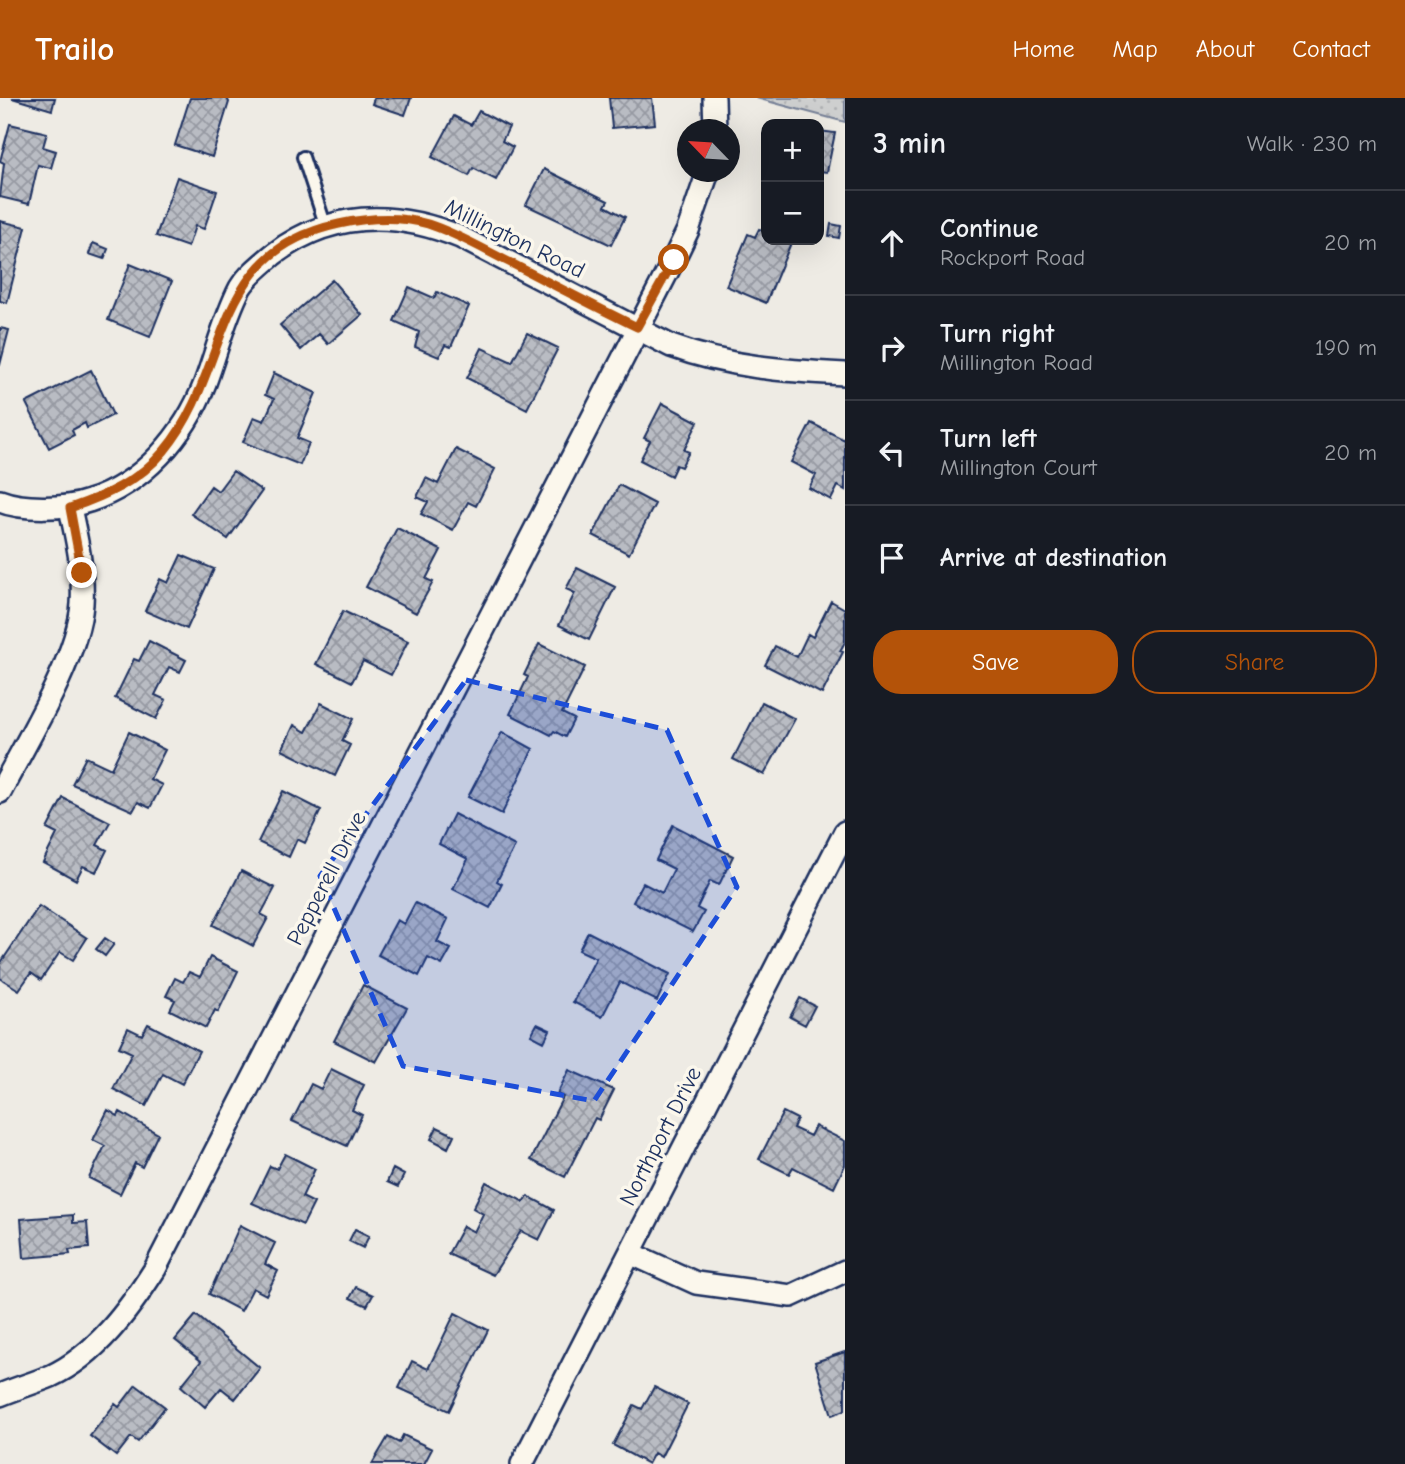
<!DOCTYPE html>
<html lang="en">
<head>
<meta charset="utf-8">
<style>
  :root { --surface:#171b24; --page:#20242c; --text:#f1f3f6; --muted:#9ea1a6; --line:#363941; --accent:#b45309 }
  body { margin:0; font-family:"Comic Neue",sans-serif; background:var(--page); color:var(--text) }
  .controls { position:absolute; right:21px; top:21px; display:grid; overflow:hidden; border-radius:14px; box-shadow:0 7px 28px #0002 }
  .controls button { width:63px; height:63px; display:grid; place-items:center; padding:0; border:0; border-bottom:2px solid var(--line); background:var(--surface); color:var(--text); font:35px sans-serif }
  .compass { position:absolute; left:677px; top:21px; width:63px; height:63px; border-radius:50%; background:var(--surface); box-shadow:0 7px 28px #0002; rotate:295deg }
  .stop { position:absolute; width:21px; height:21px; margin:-16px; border:5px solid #b45309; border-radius:50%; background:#fff }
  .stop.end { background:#b45309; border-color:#fff; box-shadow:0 2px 7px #0008 }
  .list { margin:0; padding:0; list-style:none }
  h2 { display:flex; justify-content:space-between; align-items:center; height:91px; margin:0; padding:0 28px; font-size:30px }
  h2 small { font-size:23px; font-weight:400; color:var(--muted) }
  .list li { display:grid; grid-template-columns:46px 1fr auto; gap:21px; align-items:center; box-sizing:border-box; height:105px; padding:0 28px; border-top:2px solid var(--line) }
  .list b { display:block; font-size:26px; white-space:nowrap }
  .list p { margin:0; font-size:23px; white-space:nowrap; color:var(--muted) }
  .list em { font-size:23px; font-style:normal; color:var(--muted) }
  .actions { display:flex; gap:14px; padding:21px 28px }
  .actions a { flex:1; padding:16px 0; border:2px solid var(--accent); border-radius:28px; text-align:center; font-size:24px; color:var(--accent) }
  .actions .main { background:var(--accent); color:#fff }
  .icon { flex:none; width:38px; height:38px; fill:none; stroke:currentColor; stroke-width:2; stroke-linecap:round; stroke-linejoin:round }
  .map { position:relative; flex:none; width:845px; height:1366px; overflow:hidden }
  header { display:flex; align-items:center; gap:42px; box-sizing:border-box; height:98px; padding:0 35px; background:var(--accent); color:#fff }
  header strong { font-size:33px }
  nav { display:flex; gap:38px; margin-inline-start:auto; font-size:24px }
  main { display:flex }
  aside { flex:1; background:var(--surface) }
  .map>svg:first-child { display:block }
  .park { fill:url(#park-dots); stroke:#747f96; stroke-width:2 }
  .building { fill:url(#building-cross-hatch); stroke:#1b2f5e; stroke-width:2 }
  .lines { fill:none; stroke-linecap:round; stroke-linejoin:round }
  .lane-casing { stroke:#1b2f5e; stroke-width:16 }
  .street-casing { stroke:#1b2f5e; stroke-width:26 }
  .lane { stroke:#fbf7ec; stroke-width:10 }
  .street { stroke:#fbf7ec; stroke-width:21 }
  .route { stroke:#b45309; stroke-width:9 }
  .marked { fill:#1d4ed8; fill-opacity:0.2; stroke:#1d4ed8; stroke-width:5; stroke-dasharray:14 9; stroke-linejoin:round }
  .labels { text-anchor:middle; stroke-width:7; stroke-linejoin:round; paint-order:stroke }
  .street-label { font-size:23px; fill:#1b2f5e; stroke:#fbf7ec }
</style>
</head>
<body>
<header>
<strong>Trailo</strong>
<nav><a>Home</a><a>Map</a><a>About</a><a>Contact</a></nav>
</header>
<main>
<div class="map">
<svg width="845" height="1366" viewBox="0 0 845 1366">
  <defs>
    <pattern id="park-dots" width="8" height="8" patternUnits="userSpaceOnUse" patternTransform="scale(1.75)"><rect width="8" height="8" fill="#cecfcf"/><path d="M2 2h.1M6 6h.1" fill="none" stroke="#b0b2b4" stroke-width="1.8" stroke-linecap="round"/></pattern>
    <pattern id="building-cross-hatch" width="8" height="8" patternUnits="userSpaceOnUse" patternTransform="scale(1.75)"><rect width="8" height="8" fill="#b9bcc3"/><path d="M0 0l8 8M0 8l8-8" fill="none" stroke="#9699a2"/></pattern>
  </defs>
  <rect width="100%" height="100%" fill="#eeebe4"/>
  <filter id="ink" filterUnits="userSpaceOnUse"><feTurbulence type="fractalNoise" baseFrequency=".0143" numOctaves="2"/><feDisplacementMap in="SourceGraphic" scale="14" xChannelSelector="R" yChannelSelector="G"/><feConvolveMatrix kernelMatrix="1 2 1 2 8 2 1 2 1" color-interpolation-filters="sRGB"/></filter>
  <g filter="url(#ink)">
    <!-- park -->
    <path class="park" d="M756,0H845V24Z"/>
    <!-- building -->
    <path class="building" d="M12,0H55L52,12Z
      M190,0H227L229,4L212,59L175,47Z
      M374,0H411L405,17L372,6Z
      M609,0H652L655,26L612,30Z
      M479,13L509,29L502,43L513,49L496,82L473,70L469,78L432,59L454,18L471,27Z
      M10,26L47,35L43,49L56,53L51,70L38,67L29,106L0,99L4,65L0,63Z
      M819,33L835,35L827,74L819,73Z
      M544,71L608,103L605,108L625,119L611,147L526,107Z
      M177,79L217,93L204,131L195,128L188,149L156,138Z
      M819,89L824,90L821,112L819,111Z
      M0,123L26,129L7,205L0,203Z
      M831,126L841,128L839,140L829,138Z
      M759,131L766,134V142L791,145L766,205L726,188L748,136L755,139Z
      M93,145L108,151L104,161L89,156Z
      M130,166L172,183L150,239L108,222Z
      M332,182L362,217L328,246L319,236L301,252L280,227Z
      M409,189L434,200L437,194L469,208L451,249L445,247L439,259L415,249L419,234L394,223Z
      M0,230L9,232L0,267Z
      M527,235L558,250L527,311L467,280L482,250L512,264Z
      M91,272L113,317L87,330L85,325L72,332L74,337L49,350L26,305Z
      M274,275L316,295L297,340L309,345L300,367L243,344L254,319L264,323L274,301L265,297Z
      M662,305L698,324L684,352L689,354L681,369L676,367L671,378L640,362L650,343L644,340Z
      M811,325L845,342V392L838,388L831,402L809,390L816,377L791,364Z
      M456,351L495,371L476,408L468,404L453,432L421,416L428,404L417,399L426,380L438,386Z
      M233,373L262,393L228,441L191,416L211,388L218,393Z
      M619,387L655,406L629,456L593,437Z
      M397,430L441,452L426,481L433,484L416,515L366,489Z
      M181,457L214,471L187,531L145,513L160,481L168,485Z
      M577,470L615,489L589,542L559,527L575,495L566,491Z
      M831,503L845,511V544L840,553L843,554L822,596L765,567L775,548L797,559L808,536L813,539Z
      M343,513L408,543L391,577L363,563L352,584L316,566Z
      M149,543L186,562L180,574L169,569L155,597L166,602L156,621L115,600L134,561L139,563Z
      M539,546L585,569L562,615L574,621L565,639L554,633L551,637L510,616L528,579L524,577Z
      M762,604L795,621L764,677L733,661Z
      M321,605L353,621L342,643L350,647L335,678L282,652L294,627L306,634Z
      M129,634L165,652L150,681L162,687L150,710L138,704L133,713L72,686L86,659L111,671Z
      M502,634L533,651L502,716L468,699Z
      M283,693L321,712L305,745L297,741L289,759L258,744Z
      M63,700L110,724L97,747L107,752L96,774L83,768L76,782L43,764L57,736L47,731Z
      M454,716L515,748L497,783L502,786L490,810L453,791L468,761L439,746Z
      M673,727L733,758L719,787L710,783L697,810L704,814L693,834L633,804L643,785L662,795L674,771L656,762Z
      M241,773L275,790L261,816L268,820L253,848L213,827Z
      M415,805L448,821L437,844L451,851L442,867L428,860L419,878L378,857L397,822L404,826Z
      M39,808L87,840L73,862L60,854L41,882L31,875L19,892L0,880V866Z
      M588,834L670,876L657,903L620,884L602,919L573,904L596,860L579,852Z
      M105,840L114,846L105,858L96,851Z
      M210,859L238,873L218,914L215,912L206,930L170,912L175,902L166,898L175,880L183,884L189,874L200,879Z
      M363,887L407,910L376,964L334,943Z
      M800,900L815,908L805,927L790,919Z
      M148,926L199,953L182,986L163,976L146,1008L113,991L132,955L119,949L128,930L142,937Z
      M537,926L550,932L544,944L531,937Z
      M331,971L364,987L352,1012L362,1017L347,1048L292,1023L311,986L321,991Z
      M569,972L614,992L599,1022L595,1020L565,1079L531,1062L563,999L557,996Z
      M108,1012L118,1018L120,1014L158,1036L142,1069L135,1065L120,1096L89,1080L105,1048L93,1042Z
      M783,1014L797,1021L793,1030L810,1038L815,1028L845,1043V1067L834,1090L793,1069L789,1076L759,1061Z
      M437,1029L454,1037L448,1050L431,1041Z
      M285,1056L315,1071L302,1099L314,1105L303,1127L252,1105L270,1068L277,1071Z
      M393,1071L404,1077L398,1089L387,1084Z
      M486,1084L524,1104L528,1098L554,1112L539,1142L521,1133L493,1177L448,1156L463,1128L474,1134L483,1116L473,1110Z
      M73,1117V1125L87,1124L89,1150L69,1152L70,1156L24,1160L21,1121Z
      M240,1127L275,1145L265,1166L278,1173L266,1197L253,1190L241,1213L209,1196Z
      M355,1131L369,1138L363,1150L349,1143Z
      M356,1189L373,1197L367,1208L350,1200Z
      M455,1215L488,1232L449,1313L399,1290L412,1263L428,1271Z
      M196,1217L260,1270L235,1301L221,1290L205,1309L181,1288L201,1263L175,1242Z
      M845,1254V1312L832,1317L815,1264Z
      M136,1287L165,1309L138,1344L131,1339L116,1358L90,1338L115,1306L119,1309Z
      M654,1289L688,1306L661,1359L654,1355L648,1366L613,1347L634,1307L642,1311Z
      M403,1337L432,1351L424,1366H372L388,1339L399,1345Z"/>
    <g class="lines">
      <defs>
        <path id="lane" d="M303,59L326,129"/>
        <path id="street" d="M714,0L715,32
          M0,403C22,412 67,411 89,403C143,386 185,337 205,285C217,253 224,221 240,190C248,177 262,166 274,156C332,112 396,113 460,139L671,248C728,269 785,273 845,276
          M0,694C26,644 78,560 82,506C84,473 77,442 70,410
          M630,1155L696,1185L791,1198L845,1173
          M0,1297C17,1290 34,1285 51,1278C96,1257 129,1212 155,1171L674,161L688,132L708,74
          M522,1366L845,734"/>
      </defs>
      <!-- lane casing -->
      <use href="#lane" class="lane-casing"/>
      <!-- street casing -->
      <use href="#street" class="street-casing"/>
      <!-- lane -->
      <use href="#lane" class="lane"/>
      <!-- street -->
      <use href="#street" class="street"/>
    </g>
  </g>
  <g class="lines" filter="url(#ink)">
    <!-- route -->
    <path class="route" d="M82,475L70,410C105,398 139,383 164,353C233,271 207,154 339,126C367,120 400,118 428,126C456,135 483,151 509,164C552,186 594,208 637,229L674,162"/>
  </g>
  <!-- marked area -->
  <path class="marked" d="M466,582L667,632L737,789L594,1003L403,968L320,778Z"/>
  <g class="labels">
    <!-- street labels -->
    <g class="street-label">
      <text transform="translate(515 140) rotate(26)" y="8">Millington Road</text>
      <text transform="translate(326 780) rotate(-63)" y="8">Pepperell Drive</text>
      <text transform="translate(660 1038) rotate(-63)" y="8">Northport Drive</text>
    </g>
  </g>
</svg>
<div class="controls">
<button>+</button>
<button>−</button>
</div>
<svg class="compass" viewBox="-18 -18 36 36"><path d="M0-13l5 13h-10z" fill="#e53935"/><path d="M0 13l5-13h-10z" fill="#9ea1a6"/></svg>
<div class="stop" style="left:674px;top:162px"></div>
<div class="stop end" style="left:82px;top:475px"></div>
</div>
<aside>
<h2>3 min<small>Walk · 230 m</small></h2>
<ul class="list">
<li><svg class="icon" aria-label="ahead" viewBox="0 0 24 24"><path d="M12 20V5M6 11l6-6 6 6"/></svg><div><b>Continue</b><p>Rockport Road</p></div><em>20 m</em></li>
<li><svg class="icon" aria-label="right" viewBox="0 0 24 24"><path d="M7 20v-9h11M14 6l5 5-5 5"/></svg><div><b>Turn right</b><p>Millington Road</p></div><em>190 m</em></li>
<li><svg class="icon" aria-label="left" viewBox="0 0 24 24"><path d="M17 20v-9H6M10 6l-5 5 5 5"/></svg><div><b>Turn left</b><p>Millington Court</p></div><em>20 m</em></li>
<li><svg class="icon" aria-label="arrive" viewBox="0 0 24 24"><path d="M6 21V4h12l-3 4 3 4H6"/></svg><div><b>Arrive at destination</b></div></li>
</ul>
<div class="actions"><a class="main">Save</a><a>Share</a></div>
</aside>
</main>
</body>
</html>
